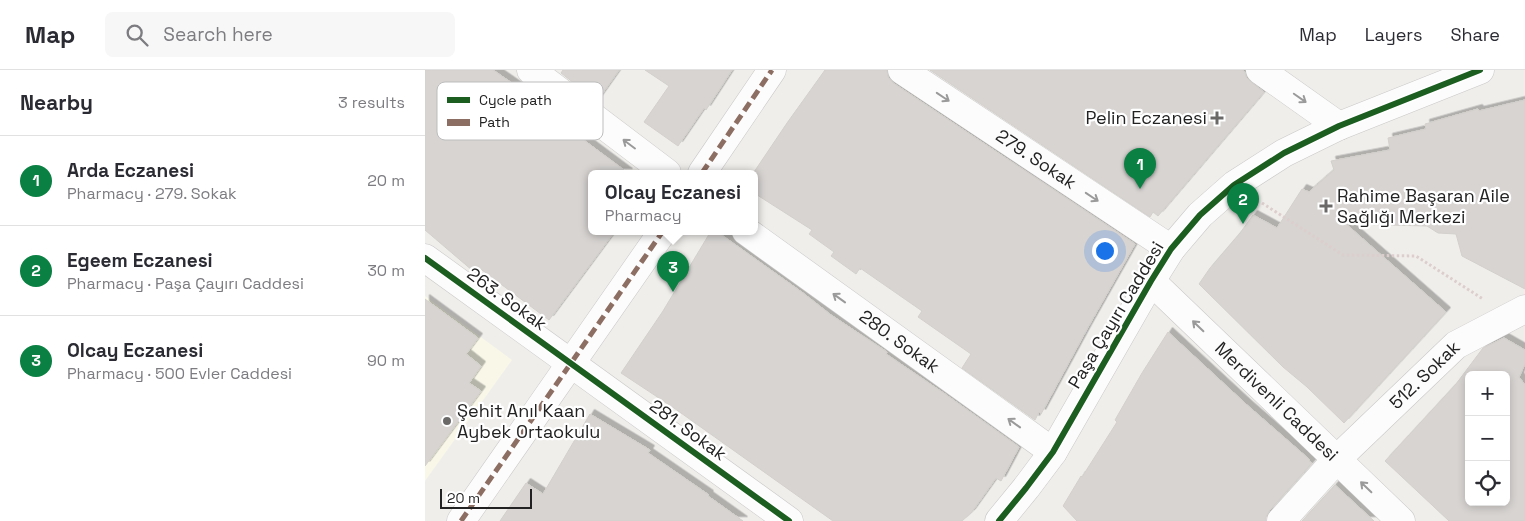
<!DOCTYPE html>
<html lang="en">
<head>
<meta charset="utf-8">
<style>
  :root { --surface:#fff; --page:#f7f7f7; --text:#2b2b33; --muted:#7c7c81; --line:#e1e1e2; --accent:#0b8043 }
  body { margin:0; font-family:"Space Grotesk",sans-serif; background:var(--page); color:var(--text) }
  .controls { position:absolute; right:15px; bottom:15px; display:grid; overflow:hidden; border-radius:8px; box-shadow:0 2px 8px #0003 }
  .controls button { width:45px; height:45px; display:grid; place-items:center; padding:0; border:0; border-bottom:1px solid var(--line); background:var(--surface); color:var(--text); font:25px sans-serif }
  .scale { position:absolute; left:15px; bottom:12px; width:92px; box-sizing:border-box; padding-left:5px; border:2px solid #222; border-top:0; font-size:14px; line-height:18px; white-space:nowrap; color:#222; -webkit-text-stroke:4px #fff; paint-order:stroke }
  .you { position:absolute; left:679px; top:180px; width:18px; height:18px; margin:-12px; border:4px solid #fff; border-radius:50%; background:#1a73e8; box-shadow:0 0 0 8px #1a73e833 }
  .badge { display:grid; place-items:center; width:32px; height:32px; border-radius:50%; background:var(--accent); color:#fff; font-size:16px; font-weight:700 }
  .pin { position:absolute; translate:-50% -41px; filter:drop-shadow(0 1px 2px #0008) }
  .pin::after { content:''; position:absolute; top:26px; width:18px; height:15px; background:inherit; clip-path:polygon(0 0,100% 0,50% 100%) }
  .popup { position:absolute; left:163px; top:100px; width:170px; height:65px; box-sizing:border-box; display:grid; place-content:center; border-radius:8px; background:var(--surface); filter:drop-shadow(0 1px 4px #0005); font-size:16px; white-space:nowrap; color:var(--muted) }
  .popup b { font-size:19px; color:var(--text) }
  .popup::after { content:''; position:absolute; left:50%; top:100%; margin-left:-10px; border:10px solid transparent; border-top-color:var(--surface) }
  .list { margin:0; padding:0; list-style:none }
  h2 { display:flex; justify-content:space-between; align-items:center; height:65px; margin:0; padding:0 20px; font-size:21px }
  h2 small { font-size:16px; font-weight:400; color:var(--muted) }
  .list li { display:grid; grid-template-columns:32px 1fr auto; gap:15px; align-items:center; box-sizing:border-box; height:90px; padding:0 20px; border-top:1px solid var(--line) }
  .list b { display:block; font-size:19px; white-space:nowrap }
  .list p { margin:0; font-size:16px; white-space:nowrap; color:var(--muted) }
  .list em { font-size:16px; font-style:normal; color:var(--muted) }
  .icon { flex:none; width:28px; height:28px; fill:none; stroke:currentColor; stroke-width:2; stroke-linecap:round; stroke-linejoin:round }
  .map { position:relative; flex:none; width:1100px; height:451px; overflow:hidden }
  header { display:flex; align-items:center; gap:30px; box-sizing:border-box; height:70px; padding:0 25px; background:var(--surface); border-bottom:1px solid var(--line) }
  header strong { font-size:24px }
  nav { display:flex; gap:28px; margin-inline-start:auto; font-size:18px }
  .search { width:350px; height:45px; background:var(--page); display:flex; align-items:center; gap:12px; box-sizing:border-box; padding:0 18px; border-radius:8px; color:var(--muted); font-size:19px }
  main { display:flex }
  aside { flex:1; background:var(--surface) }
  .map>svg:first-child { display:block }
  .education { fill:#f8f7e8 }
  .building { fill:#d7d4d2; stroke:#d3d0cc; fill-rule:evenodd; filter:url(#shadow) }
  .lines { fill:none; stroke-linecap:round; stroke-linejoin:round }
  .minor-casing { stroke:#c9c8c7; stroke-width:29 }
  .path { stroke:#dccecd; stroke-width:3; stroke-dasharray:2.5 2.5; stroke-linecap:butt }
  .minor { stroke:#fdfcfc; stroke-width:28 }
  .quiet { stroke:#8d6e63; stroke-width:5; stroke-dasharray:10 5; stroke-linecap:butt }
  .cycleway-casing { stroke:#fff; stroke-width:9 }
  .cycleway { stroke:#1b5e20; stroke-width:6 }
  .oneway { stroke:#9a9a9a }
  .poi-dot { fill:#6a6968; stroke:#fff; stroke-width:2 }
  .labels { text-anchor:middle; stroke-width:4.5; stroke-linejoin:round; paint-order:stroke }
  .poi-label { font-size:18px; fill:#222; stroke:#fff; text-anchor:start }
  .street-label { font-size:18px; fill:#222; stroke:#fff }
  .key { fill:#fff; stroke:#bdbdbd; stroke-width:1 }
  .key-label { font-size:14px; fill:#222 }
</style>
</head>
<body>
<header>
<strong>Map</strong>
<div class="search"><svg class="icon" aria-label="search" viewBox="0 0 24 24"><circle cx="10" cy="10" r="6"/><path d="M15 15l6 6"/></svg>Search here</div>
<nav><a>Map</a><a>Layers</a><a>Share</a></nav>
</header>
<main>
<aside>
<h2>Nearby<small>3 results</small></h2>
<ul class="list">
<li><span class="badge">1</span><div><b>Arda Eczanesi</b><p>Pharmacy · 279. Sokak</p></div><em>20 m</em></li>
<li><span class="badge">2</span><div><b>Egeem Eczanesi</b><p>Pharmacy · Paşa Çayırı Caddesi</p></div><em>30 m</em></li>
<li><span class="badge">3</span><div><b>Olcay Eczanesi</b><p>Pharmacy · 500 Evler Caddesi</p></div><em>90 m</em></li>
</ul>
</aside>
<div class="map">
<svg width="1100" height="451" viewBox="0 0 1100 451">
  <defs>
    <filter id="shadow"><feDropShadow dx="4.5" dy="-4.5" stdDeviation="0" flood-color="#0004"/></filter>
  </defs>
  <rect width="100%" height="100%" fill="#f0eeeb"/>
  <!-- education -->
  <path class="education" d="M0,226L87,290L0,411Z"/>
  <!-- building -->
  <path class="building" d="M0,0H68L116,33L118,29L155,56L153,58L155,60L152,65L203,103H167V161H190L124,250L53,197L48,201L0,160Z
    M138,0H194L172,31L136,3Z
    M220,0H307L281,40L279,38L253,76L219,52L244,16Z
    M400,0H462L463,7L468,13L710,174L662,259L616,344L614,342L610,350L537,298L546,284L493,247L497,241L435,198L431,204L406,186L409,182L384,164L387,160L329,123V102L362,53Z
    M505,0H817L820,2L821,7L826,12L839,22L733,146L728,142L725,147Z
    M1100,30V219L1037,186L1031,164L1013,163L1002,156L921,154L1021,242L919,353L882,317L858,297L774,214L785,198L815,163L828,145L852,158L877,119L884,122L909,100L906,91L965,80L963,68L1001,59L1000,54L1053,39L1054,41Z
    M286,161H291L378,223L406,245L462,282L461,284L520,324L594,377L576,411L571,408L546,443L537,451H408L249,338L196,303L238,241Z
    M0,229L53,268L41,284L56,296L44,313L56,321L0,396Z
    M743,262L822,335L885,390L884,391L887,393L844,441L841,447V451H652L638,436L656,406L657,407L692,352L690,350L717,303Z
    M1079,268L1100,280V294L1094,307L1100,315V451H1024L960,391L1031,314L1058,278ZM1044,305H1081V432H1044Z
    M165,344L225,380L223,383L284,425L283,426L318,451H75L101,413L118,424Z
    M910,415L949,451H877Z"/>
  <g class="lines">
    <defs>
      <g id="minor">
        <path d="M106,0L242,103"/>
        <path id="s1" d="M477,0L746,179"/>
        <path d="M835,0L914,56"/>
        <path d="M277,103L347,0"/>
        <path id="s2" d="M321,161L628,382"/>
        <path d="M0,188L364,451"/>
        <path id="s3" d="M726,211L976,451"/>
        <path d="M36,451L238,161"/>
        <path d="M574,451L601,418L628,382L726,211L746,179L775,145L809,115L859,83L914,56L1055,0"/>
        <path id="s4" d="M856,451L912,389L1031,275L1100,239"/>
      </g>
    </defs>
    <!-- minor casing -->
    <use href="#minor" class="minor-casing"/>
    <!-- path -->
    <path class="path" d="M837,133L918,185L991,186L1058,229"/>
    <!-- minor -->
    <use href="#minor" class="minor"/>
    <!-- quiet -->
    <path class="quiet" d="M277,103L347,0
      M36,451L238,161"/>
    <defs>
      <path id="cycleway" d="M0,188L364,451
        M574,451L601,418L628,382L726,211L746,179L775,145L809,115L859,83L914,56L1055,0"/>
    </defs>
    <!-- cycleway casing -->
    <use href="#cycleway" class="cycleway-casing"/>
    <!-- cycleway -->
    <use href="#cycleway" class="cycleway"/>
  </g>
  <!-- one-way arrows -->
  <defs><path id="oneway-shaft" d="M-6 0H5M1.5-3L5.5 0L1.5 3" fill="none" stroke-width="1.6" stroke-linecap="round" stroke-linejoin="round" transform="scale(1.25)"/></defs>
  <g class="oneway">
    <use href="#oneway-shaft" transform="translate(518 27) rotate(34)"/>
    <use href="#oneway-shaft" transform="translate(875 28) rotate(35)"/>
    <use href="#oneway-shaft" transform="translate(204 74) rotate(-143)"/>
    <use href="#oneway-shaft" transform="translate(667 127) rotate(34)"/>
    <use href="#oneway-shaft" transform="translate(414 228) rotate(-144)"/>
    <use href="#oneway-shaft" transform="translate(773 256) rotate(-136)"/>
    <use href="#oneway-shaft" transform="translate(589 353) rotate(-144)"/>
    <use href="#oneway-shaft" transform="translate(941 417) rotate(-136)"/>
  </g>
  <!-- markers -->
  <g class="poi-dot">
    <path d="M789.5 40.5h5v5h5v5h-5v5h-5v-5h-5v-5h5z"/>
    <path d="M898.5 128.5h5v5h5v5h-5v5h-5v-5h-5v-5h5z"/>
    <circle cx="22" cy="351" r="5"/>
  </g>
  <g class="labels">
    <!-- poi labels -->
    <g class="poi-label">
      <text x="782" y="54" text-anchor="end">Pelin Eczanesi</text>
      <text x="912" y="132">Rahime Başaran Aile<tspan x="912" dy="21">Sağlığı Merkezi</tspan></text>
      <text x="32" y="347">Şehit Anıl Kaan<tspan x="32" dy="21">Aybek Ortaokulu</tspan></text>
    </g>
    <!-- street labels -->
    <g class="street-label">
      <text dy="6" stroke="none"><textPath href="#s1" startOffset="161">279. Sokak</textPath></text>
      <text transform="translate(82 229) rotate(36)" y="6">263. Sokak</text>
      <text transform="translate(691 245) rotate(-59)" y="6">Paşa Çayırı Caddesi</text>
      <text dy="6" stroke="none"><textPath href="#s2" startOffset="189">280. Sokak</textPath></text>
      <text dy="6" stroke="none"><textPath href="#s4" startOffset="205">512. Sokak</textPath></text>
      <text dy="6" stroke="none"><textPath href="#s3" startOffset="174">Merdivenli Caddesi</textPath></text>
      <text transform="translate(263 360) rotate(36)" y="6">281. Sokak</text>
    </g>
  </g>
  <!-- legend -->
  <rect x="12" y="12" width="166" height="58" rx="8" class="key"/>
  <rect x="22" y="27" width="23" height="6" fill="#1b5e20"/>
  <rect x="22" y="49" width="23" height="7" fill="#8d6e63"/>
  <g class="key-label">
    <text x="54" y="35">Cycle path</text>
    <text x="54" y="57">Path</text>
  </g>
</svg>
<div class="controls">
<button>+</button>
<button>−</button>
<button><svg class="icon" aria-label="locate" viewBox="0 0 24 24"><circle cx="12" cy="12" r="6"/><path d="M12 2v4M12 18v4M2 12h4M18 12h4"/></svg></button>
</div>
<div class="scale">20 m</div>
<div class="you"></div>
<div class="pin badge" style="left:715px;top:119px">1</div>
<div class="pin badge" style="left:818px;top:154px">2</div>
<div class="pin badge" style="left:248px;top:222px">3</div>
<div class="popup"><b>Olcay Eczanesi</b>Pharmacy</div>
</div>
</main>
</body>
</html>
